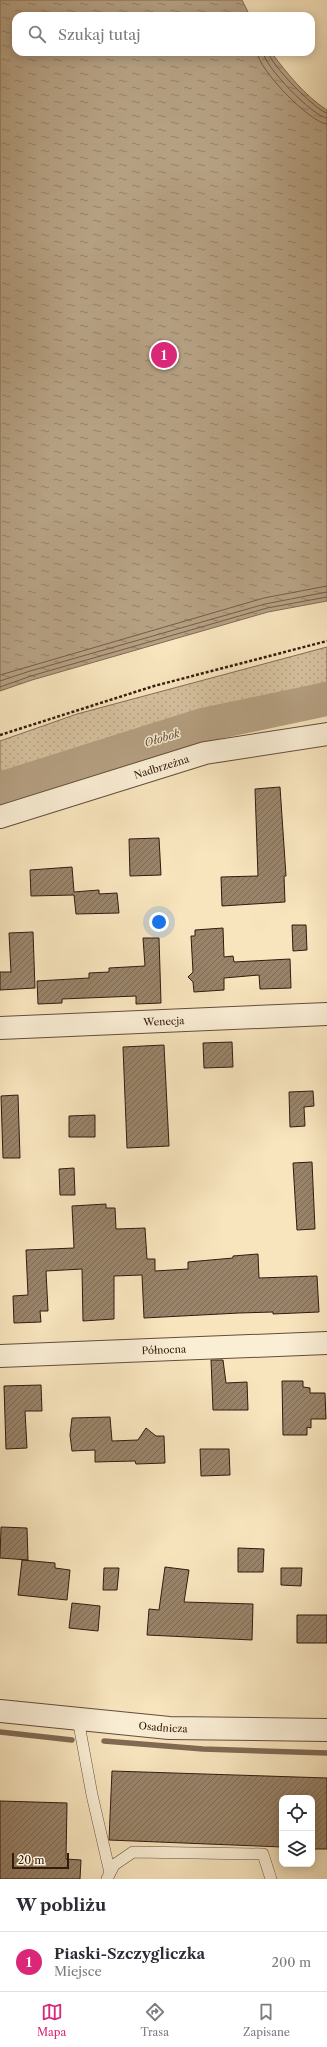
<!DOCTYPE html>
<html lang="pl">
<head>
<meta charset="utf-8">
<style>
  :root { --surface:#fff; --page:#f2f2f3; --text:#2b2b33; --muted:#7c7c81; --line:#e1e1e2; --accent:#db2777 }
  body { margin:0; font-family:"Libre Caslon Text",serif; background:var(--page); color:var(--text) }
  .controls { position:absolute; right:12px; bottom:12px; display:grid; overflow:hidden; border-radius:8px; box-shadow:0 2px 10px #0003 }
  .controls button { width:36px; height:36px; display:grid; place-items:center; padding:0; border:0; border-bottom:1px solid var(--line); background:var(--surface); color:var(--text); font:20px sans-serif }
  .scale { position:absolute; left:12px; bottom:10px; width:57px; box-sizing:border-box; padding-left:4px; border:2px solid #331a0f; border-top:0; font-size:11px; line-height:14px; white-space:nowrap; color:#331a0f; -webkit-text-stroke:3px #faeed5; paint-order:stroke }
  .you { position:absolute; left:159px; top:922px; width:14px; height:14px; margin:-10px; border:3px solid #fff; border-radius:50%; background:#1a73e8; box-shadow:0 0 0 6px #1a73e833 }
  .badge { display:grid; place-items:center; width:26px; height:26px; border-radius:50%; background:var(--accent); color:#fff; font-size:13px; font-weight:700 }
  .pin { position:absolute; translate:-50% -50%; border:2px solid #fff; box-shadow:0 1px 4px #0006 }
  .list { margin:0; padding:0; list-style:none }
  h2 { display:flex; justify-content:space-between; align-items:center; height:52px; margin:0; padding:0 16px; font-size:17px }
  h2 small { font-size:13px; font-weight:400; color:var(--muted) }
  .list li { display:grid; grid-template-columns:26px 1fr auto; gap:12px; align-items:center; box-sizing:border-box; height:60px; padding:0 16px; border-top:1px solid var(--line) }
  .list b { display:block; font-size:15px; white-space:nowrap }
  .list p { margin:0; font-size:13px; white-space:nowrap; color:var(--muted) }
  .list em { font-size:13px; font-style:normal; color:var(--muted) }
  .icon { flex:none; width:22px; height:22px; fill:none; stroke:currentColor; stroke-width:2; stroke-linecap:round; stroke-linejoin:round }
  .map { position:relative; flex:none; width:327px; height:1879px; overflow:hidden }
  .search { position:absolute; background:var(--surface); box-shadow:0 2px 10px #0003; left:12px; right:12px; top:12px; height:44px; display:flex; align-items:center; gap:10px; box-sizing:border-box; padding:0 14px; border-radius:12px; color:var(--muted); font-size:15px }
  .sheet { height:112px; background:var(--surface) }
  nav { display:flex; justify-content:space-around; align-items:center; box-sizing:border-box; height:56px; border-top:1px solid var(--line); background:var(--surface); font-size:11px; color:var(--muted) }
  nav a { display:grid; justify-items:center; gap:2px }
  nav .on { color:var(--accent) }
  .map>svg:first-child { display:block }
  .grass { fill:url(#grass-dots); stroke:#856e58 }
  .water { fill:url(#water-ripples); stroke:#816a54 }
  .lines { fill:none; stroke-linecap:round; stroke-linejoin:round }
  .shore { stroke:#745d48; stroke-width:1 }
  .stream { stroke:#816a54; stroke-width:5.5 }
  .river { stroke:#b5a082; stroke-width:34 }
  .building { fill:url(#building-hatch); stroke:#331a0f }
  .lane-casing { stroke:#644d3b; stroke-width:12 }
  .street-casing { stroke:#644d3b; stroke-width:24 }
  .path { stroke:#331a0f; stroke-width:2.5; stroke-dasharray:3 2; stroke-linecap:butt }
  .lane { stroke:#faeed5; stroke-width:11 }
  .street { stroke:#faeed5; stroke-width:22 }
  .labels { text-anchor:middle; stroke-width:3; stroke-linejoin:round; paint-order:stroke }
  .street-label { font-size:10px; fill:#331a0f; stroke:#faeed5 }
  .water-label { font-size:11px; font-style:italic; fill:#67503d; stroke:#faeed5 }
</style>
</head>
<body>
<div class="map">
<svg width="327" height="1879" viewBox="0 0 327 1879">
  <defs>
    <pattern id="grass-dots" width="8" height="8" patternUnits="userSpaceOnUse"><rect width="8" height="8" fill="#d7c2a0"/><path d="M2 2h.1M6 6h.1" fill="none" stroke="#b9a689" stroke-width="1.8" stroke-linecap="round"/></pattern>
    <pattern id="water-ripples" width="26" height="14" patternUnits="userSpaceOnUse"><rect width="26" height="14" fill="#b5a082"/><path d="M2 4q2-2 4 0t4 0M15 11q2-2 4 0t4 0" fill="none" stroke="#948269"/></pattern>
    <pattern id="building-hatch" width="6" height="6" patternUnits="userSpaceOnUse"><rect width="6" height="6" fill="#99846a"/><path d="M-1 1l2-2M0 6l6-6M5 7l2-2" fill="none" stroke="#7d6b56"/></pattern>
  </defs>
  <rect width="100%" height="100%" fill="#f8e5be"/>
  <filter id="stains"><feTurbulence type="fractalNoise" baseFrequency=".005" numOctaves="4"/><feColorMatrix values="0 0 0 0 .2 0 0 0 0 .09 0 0 0 0 .02 0 0 0 .5 -.17"/></filter>
  <radialGradient id="worn" r=".72"><stop offset=".6" stop-color="#630" stop-opacity="0"/><stop offset="1" stop-color="#630" stop-opacity=".3"/></radialGradient>
  <!-- grass -->
  <path class="grass" d="M327,647V683L267,695L196,713L0,780V741L77,714Z"/>
  <!-- water -->
  <path class="water" d="M0,0H242L250,16H16V52H271C286,72 305,96 327,110V601L268,612L32,680L0,691Z"/>
  <g class="lines">
    <!-- shore -->
    <path class="shore" d="M257,52C258,69 310,123 327,124
      M263,52C264,66 313,117 327,118
      M268,52C270,64 316,111 327,113
      M0,675L264,598L327,586
      M0,681L30,671L265,604L327,592
      M0,687L31,676L267,608L327,597"/>
    <!-- stream -->
    <path class="stream" d="M0,1732L72,1740
      M104,1741L203,1749L327,1753"/>
    <!-- river -->
    <path class="river" d="M0,789L203,725L327,699"/>
  </g>
  <!-- building -->
  <path class="building" d="M280,787L286,876H284L285,902L222,906L221,877L258,876L255,789Z
    M159,838L161,875L130,876L129,839Z
    M72,867L74,892L99,890V894L117,893L119,913L76,914L74,895L31,896L30,870Z
    M292,925H306L307,950L293,951Z
    M223,928L224,957L233,956L234,962L290,959L291,988L260,989L259,975L224,978V990L194,992L193,982L188,977L193,972L191,936H195V930Z
    M33,932L35,988L0,990V972H11L9,933Z
    M143,938H159L161,1003L136,1004V996L62,999V1003L38,1004L37,981L89,978V973L109,972V968L145,966Z
    M232,1042L233,1067L204,1068L203,1043Z
    M164,1045L169,1146L127,1148L123,1047Z
    M313,1091L314,1106L304,1107L305,1126L290,1127L289,1092Z
    M18,1095L20,1158H3L1,1096Z
    M95,1115V1137H69V1116Z
    M312,1162L315,1229L297,1230L293,1163Z
    M74,1168L75,1195H60L59,1169Z
    M106,1204V1208H115L116,1229L145,1228L147,1259H155V1271L188,1269V1262L233,1258V1256L258,1254L259,1278L317,1276L319,1312L273,1314V1312L239,1313L144,1318L142,1275L114,1276V1319L83,1321L82,1269L46,1271L48,1311H40L41,1322L14,1323L13,1296L28,1295L26,1250L74,1248L72,1206Z
    M211,1360H223L226,1383L247,1382L248,1410H213Z
    M282,1381H303V1387L310,1388V1393H325L326,1419H311V1428L307,1427V1435H283Z
    M41,1385L42,1411H25L27,1448L6,1449L4,1386Z
    M110,1417L112,1441L138,1440L146,1428L156,1436H164L165,1463L136,1464L135,1461L95,1462V1450L72,1451L70,1435L72,1418Z
    M200,1449H229L230,1475L201,1476Z
    M1,1527L27,1528L28,1560L0,1558Z
    M238,1548L264,1549L263,1572H238Z
    M22,1560L55,1563V1568L70,1570L67,1600L18,1595Z
    M165,1567L189,1570L184,1602L253,1604L252,1640L147,1635L149,1609L159,1610Z
    M104,1568H119L117,1590H103Z
    M281,1568H302L301,1586L281,1585Z
    M72,1603L100,1606L98,1631L69,1628Z
    M297,1615H327V1643H297Z
    M112,1771L327,1778V1849H312V1798H282V1847L109,1840Z
    M0,1801L67,1803L66,1859L81,1860L80,1879H0Z"/>
  <g class="lines">
    <defs>
      <path id="lane" d="M78,1719L92,1795L110,1873
        M107,1879L114,1865L133,1852L263,1854L271,1879"/>
      <g id="street">
        <path id="s1" d="M0,817L205,753L327,734"/>
        <path id="s2" d="M0,1028L327,1014"/>
        <path id="s3" d="M0,1356L327,1343"/>
        <path id="s4" d="M0,1711L169,1728L327,1730"/>
      </g>
    </defs>
    <!-- lane casing -->
    <use href="#lane" class="lane-casing"/>
    <!-- street casing -->
    <use href="#street" class="street-casing"/>
    <!-- path -->
    <path class="path" d="M0,735L154,686L327,641"/>
    <!-- lane -->
    <use href="#lane" class="lane"/>
    <!-- street -->
    <use href="#street" class="street"/>
  </g>
  <g class="labels">
    <!-- street labels -->
    <g class="street-label">
      <text dy="4" stroke="none"><textPath href="#s1" startOffset="169">Nadbrzeżna</textPath></text>
      <text dy="4" stroke="none"><textPath href="#s2" startOffset="164">Wenecja</textPath></text>
      <text dy="4" stroke="none"><textPath href="#s3" startOffset="164">Północna</textPath></text>
      <text dy="4" stroke="none"><textPath href="#s4" startOffset="164">Osadnicza</textPath></text>
    </g>
    <!-- water labels -->
    <g class="water-label">
      <text transform="translate(162 738) rotate(-17)" y="4">Ołobok</text>
    </g>
  </g>
  <rect width="100%" height="100%" filter="url(#stains)"/>
  <rect width="100%" height="100%" fill="url(#worn)"/>
</svg>
<div class="controls">
<button><svg class="icon" aria-label="locate" viewBox="0 0 24 24"><circle cx="12" cy="12" r="6"/><path d="M12 2v4M12 18v4M2 12h4M18 12h4"/></svg></button>
<button><svg class="icon" aria-label="layers" viewBox="0 0 24 24"><path d="M12 4l9 5-9 5-9-5zM3 14l9 5 9-5"/></svg></button>
</div>
<div class="scale">20 m</div>
<div class="you"></div>
<div class="pin badge" style="left:164px;top:355px">1</div>
<div class="search"><svg class="icon" aria-label="search" viewBox="0 0 24 24"><circle cx="10" cy="10" r="6"/><path d="M15 15l6 6"/></svg>Szukaj tutaj</div>
</div>
<section class="sheet">
<h2>W pobliżu<small></small></h2>
<ul class="list">
<li><span class="badge">1</span><div><b>Piaski-Szczygliczka</b><p>Miejsce</p></div><em>200 m</em></li>
</ul>
</section>
<nav>
<a class="on"><svg class="icon" aria-label="map" viewBox="0 0 24 24"><path d="M3 6l6-2 6 2 6-2v14l-6 2-6-2-6 2zM9 4v14M15 6v14"/></svg>Mapa</a>
<a><svg class="icon" aria-label="directions" viewBox="0 0 24 24"><path d="M12 3l9 9-9 9-9-9zM9 14v-3h6M13 9l2 2-2 2"/></svg>Trasa</a>
<a><svg class="icon" aria-label="saved" viewBox="0 0 24 24"><path d="M7 4h10v16l-5-4-5 4z"/></svg>Zapisane</a>
</nav>
</body>
</html>
